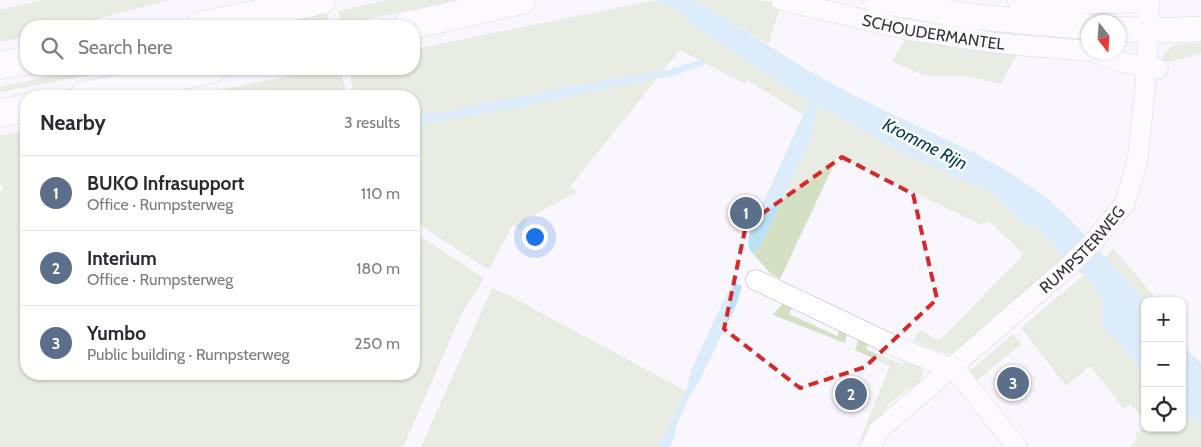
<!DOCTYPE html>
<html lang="en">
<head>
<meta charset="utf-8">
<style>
  :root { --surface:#fff; --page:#f7f7f7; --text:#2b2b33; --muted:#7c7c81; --line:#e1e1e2; --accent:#925020 }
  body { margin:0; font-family:Cabin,sans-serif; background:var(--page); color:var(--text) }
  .controls { position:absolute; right:15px; bottom:15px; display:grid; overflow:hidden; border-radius:10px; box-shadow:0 1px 4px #0004 }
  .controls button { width:45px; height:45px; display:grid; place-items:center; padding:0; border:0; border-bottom:1px solid var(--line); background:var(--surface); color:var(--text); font:25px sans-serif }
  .compass { position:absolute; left:1081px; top:15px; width:45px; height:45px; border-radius:50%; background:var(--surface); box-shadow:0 1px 4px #0004; rotate:163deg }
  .you { position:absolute; left:534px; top:236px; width:18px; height:18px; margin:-12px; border:4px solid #fff; border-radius:50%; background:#1a73e8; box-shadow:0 0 0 8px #1a73e833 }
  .badge { display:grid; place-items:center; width:32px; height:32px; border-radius:50%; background:var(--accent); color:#fff; font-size:16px; font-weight:700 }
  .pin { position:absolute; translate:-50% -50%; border:2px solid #fff; box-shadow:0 1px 5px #0006 }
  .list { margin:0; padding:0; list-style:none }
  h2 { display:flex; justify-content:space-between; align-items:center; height:65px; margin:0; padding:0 20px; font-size:21px }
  h2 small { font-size:16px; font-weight:400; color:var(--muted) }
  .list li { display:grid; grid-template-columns:32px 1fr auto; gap:15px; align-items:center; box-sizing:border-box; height:75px; padding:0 20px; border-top:1px solid var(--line) }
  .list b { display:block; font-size:19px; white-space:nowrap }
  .list p { margin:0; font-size:16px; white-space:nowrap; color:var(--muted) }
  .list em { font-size:16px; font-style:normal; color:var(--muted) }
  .icon { flex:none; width:28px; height:28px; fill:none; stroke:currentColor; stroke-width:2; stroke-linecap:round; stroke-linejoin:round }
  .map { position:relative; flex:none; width:1201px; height:447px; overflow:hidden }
  .search { position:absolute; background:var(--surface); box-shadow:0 1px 4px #0004; left:20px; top:20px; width:400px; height:55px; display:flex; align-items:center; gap:12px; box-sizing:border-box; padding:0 18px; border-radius:20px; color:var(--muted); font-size:19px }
  .panel { position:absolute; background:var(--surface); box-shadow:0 1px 4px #0004; left:20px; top:90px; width:400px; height:290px; border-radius:20px }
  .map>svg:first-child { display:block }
  .green { fill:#d3e0c3 }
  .water { fill:#bae1f5 }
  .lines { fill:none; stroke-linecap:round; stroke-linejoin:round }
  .minor-casing { stroke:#b5afbb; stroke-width:21 }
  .major-casing { stroke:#b5afbb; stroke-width:26 }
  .highway-casing { stroke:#b5afbb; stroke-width:29 }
  .minor { stroke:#fff; stroke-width:20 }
  .major { stroke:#fff; stroke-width:25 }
  .highway { stroke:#fff; stroke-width:28 }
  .marked { fill:none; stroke:#d62828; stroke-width:4; stroke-dasharray:10 6; stroke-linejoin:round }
  .labels { text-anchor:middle; stroke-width:4.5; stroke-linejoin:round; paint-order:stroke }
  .street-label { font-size:16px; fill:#363338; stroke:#fff }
  .water-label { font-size:18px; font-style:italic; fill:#063c51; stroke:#fff }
</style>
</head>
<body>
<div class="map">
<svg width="1201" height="447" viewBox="0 0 1201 447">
  <rect width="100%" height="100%" fill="#faf6fe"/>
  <!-- green -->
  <path class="green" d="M42,0H170L70,26H26V37L0,42V10Z
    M387,0H457L341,25L338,11Z
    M655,0L685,15L687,21L810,102L803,115L747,80L750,73L745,84L680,50L570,187L577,192L528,218L521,229L512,226L489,270L414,221V96H354L349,69H414V49Z
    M695,0H755L782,3L768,44Z
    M327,13L330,26H269Z
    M907,36L1018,52L1001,84L965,76H925L892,61Z
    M1201,43V53L1170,62L1163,61L1162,58C1170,41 1185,44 1201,43Z
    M80,69H123L0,92V87Z
    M323,69H340L328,74L340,71L348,96H190Z
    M819,106L902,153L964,181L989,190L1023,225L1035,226L1066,259L965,348L949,354L937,351L912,341L921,330L938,340L943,337L1024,254L989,221L982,225L838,156L780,279L770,273L753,254L761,245L814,133L815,115Z
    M26,130V374H414V232L484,278L462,313L403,447H0V192L3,191V186L0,185V136Z
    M1113,248L1158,301H1145V303L1106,258Z
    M1084,275L1103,299L1126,350L1145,374V422L1131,404L1124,409L1090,366L1066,386L1022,329L1023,326Z
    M492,288L510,296L686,391L658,447H421Z
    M784,302L793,305L789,314L837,336L841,327L848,331L845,343L773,315Z
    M1013,334L1021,344L975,382L967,373Z
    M863,338L869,340L866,349L870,351L902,364L907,356L917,360L923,369C922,378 920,389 909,388L890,403L857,447L890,366L855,350L858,340Z
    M1182,410L1201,426V447H1130L1138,438L1135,434L1145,426V428H1182Z"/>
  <!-- water -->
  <path class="water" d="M655,0H695L702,4C749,32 794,64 842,89C907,124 980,149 1040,193C1077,221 1114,267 1145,303V374L1126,350L1101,325L1103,299L1084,275L1076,270L1035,226L1023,225L989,190L964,181L902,153L819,106L815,115L814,133L761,245L753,254C745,245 749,237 752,227L809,102L687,21L685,15Z
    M700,60H705L706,62L702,66L670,77L654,79L505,110L414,126V117L615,78L668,70L670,72V69Z
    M735,283L742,286L737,303L700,380L689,397L676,427V433L670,447H658L686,391L691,370L726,295Z
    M1182,345L1201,363V426L1182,410Z"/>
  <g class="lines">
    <defs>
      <g id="minor">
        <path id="s1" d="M781,0L904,29L996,43L1088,51"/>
        <path d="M1094,52L1121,62L1158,69"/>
        <path id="s2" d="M756,280L901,349L951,368L1070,265L1093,242L1125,203L1138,158L1147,67L1149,0"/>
        <path d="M871,447L878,431L951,368L959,374L1017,447"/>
      </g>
      <path id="major" d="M875,0L967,16L1088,27
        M1020,0L1049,2L1138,0
        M1118,29L1148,31L1201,29"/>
      <path id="highway" d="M200,26L322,0
        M407,26L522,0
        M0,65L26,61
        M84,96L212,69
        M0,113L26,108"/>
    </defs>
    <!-- minor casing -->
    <use href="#minor" class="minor-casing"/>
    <!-- major casing -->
    <use href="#major" class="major-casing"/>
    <!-- highway casing -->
    <use href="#highway" class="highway-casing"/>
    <!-- minor -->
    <use href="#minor" class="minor"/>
    <!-- major -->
    <use href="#major" class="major"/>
    <!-- highway -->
    <use href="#highway" class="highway"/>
  </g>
  <!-- marked area -->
  <path d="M0 0H1201V447H0ZM842,157L913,194L937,299L865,367L800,388L724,329L746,225Z" fill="#faf6fe" fill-opacity=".55" fill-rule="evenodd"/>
  <path class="marked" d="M842,157L913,194L937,299L865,367L800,388L724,329L746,225Z"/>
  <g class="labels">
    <!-- street labels -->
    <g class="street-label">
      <text dy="6" stroke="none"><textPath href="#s1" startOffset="156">SCHOUDERMANTEL</textPath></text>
      <text dy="6" stroke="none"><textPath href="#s2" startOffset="391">RUMPSTERWEG</textPath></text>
    </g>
    <!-- water labels -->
    <g class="water-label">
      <text transform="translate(925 144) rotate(27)" y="6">Kromme Rijn</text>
    </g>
  </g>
</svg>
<div class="controls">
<button>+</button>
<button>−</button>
<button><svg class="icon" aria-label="locate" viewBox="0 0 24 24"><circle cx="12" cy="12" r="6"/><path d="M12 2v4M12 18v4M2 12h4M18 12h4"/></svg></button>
</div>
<svg class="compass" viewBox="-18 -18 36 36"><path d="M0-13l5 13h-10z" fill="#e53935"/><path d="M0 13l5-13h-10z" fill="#7c7c81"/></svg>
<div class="you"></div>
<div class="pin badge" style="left:746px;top:213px;background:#5c6f8a">1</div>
<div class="pin badge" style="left:851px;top:394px;background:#5c6f8a">2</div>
<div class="pin badge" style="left:1013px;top:383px;background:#5c6f8a">3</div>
<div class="search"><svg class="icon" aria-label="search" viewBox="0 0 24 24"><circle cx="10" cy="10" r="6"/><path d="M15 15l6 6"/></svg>Search here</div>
<section class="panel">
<h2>Nearby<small>3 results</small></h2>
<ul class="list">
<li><span class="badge" style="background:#5c6f8a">1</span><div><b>BUKO Infrasupport</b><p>Office · Rumpsterweg</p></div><em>110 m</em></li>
<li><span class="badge" style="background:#5c6f8a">2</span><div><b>Interium</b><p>Office · Rumpsterweg</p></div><em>180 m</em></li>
<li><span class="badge" style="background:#5c6f8a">3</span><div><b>Yumbo</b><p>Public building · Rumpsterweg</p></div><em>250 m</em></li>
</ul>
</section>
</div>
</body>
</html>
